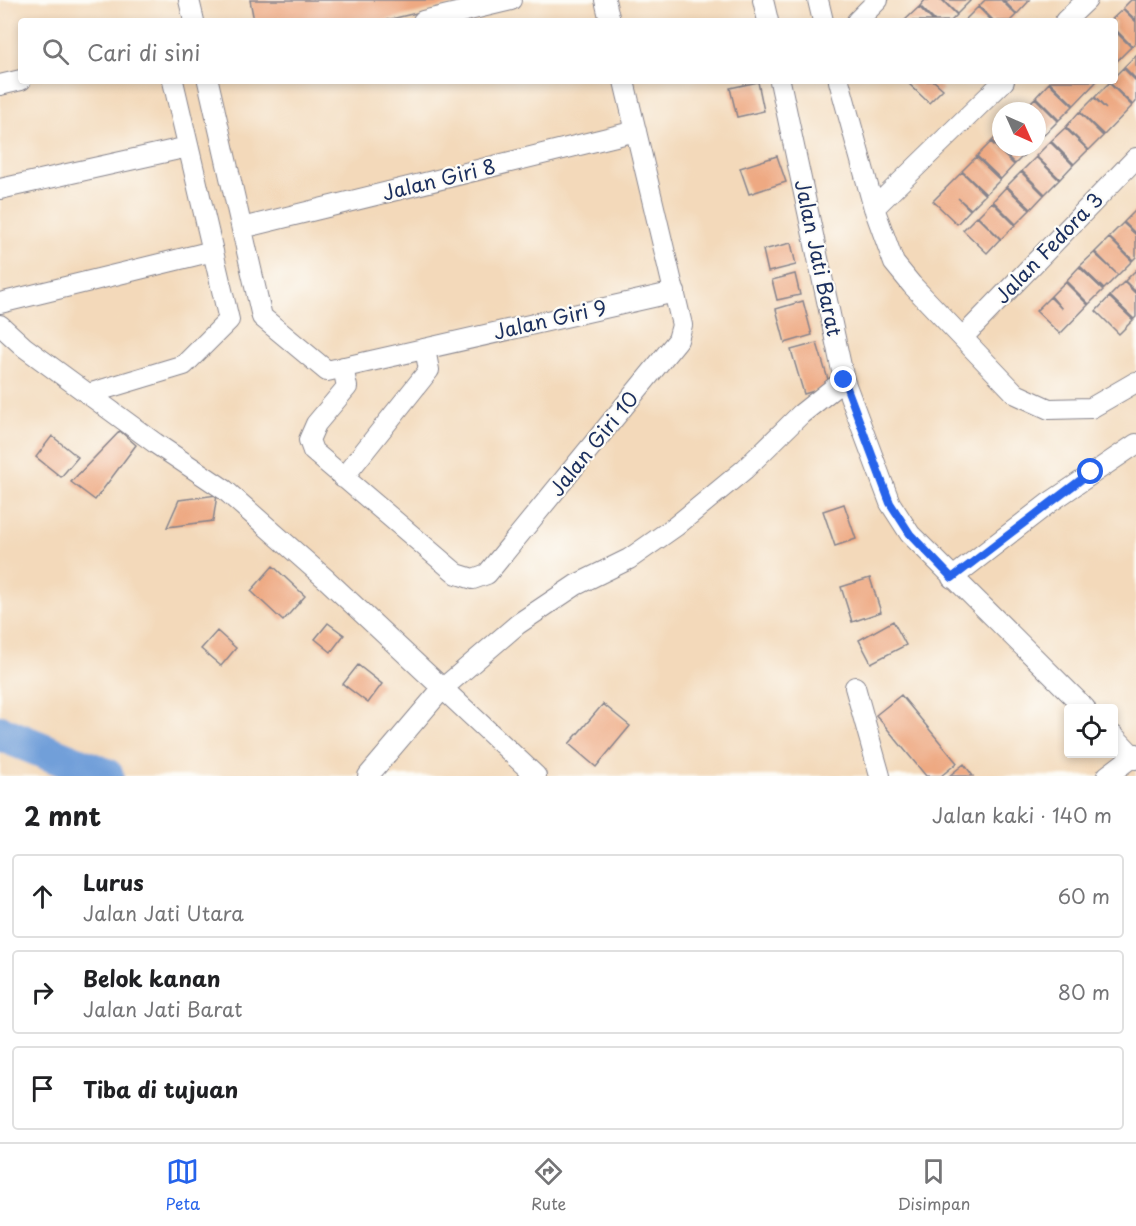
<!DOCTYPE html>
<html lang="id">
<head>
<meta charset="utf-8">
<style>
  :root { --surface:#fff; --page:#f6f6f6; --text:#202124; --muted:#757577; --line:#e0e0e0; --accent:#2563eb }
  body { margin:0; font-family:"Playpen Sans",sans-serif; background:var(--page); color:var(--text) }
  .controls { position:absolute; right:18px; bottom:18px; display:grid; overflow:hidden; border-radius:6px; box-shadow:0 3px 9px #0003 }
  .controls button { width:54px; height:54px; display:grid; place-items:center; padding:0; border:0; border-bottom:2px solid var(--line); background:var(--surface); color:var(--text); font:30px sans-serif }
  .compass { position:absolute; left:992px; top:102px; width:54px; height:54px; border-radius:50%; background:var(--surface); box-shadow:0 3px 9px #0003; rotate:135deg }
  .stop { position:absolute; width:18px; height:18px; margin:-14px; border:4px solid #2563eb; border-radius:50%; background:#fff }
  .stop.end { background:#2563eb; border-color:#fff; box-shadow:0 2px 6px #0008 }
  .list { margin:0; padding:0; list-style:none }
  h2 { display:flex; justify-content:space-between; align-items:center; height:78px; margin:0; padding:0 24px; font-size:26px }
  h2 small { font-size:20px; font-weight:400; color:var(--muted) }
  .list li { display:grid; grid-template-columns:39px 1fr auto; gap:18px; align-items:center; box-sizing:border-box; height:84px; margin:0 12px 12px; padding:0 12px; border:2px solid var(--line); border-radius:6px }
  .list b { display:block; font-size:22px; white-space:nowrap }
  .list p { margin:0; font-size:20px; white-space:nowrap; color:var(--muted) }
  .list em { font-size:20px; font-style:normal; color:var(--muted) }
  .icon { flex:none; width:33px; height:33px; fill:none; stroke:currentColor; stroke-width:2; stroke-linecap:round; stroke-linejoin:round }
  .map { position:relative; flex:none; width:1136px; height:776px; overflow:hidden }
  .search { position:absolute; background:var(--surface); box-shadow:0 3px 9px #0003; left:18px; right:18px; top:18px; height:66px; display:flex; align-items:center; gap:15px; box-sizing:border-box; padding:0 21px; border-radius:6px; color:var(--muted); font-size:22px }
  .sheet { height:366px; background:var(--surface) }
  nav { display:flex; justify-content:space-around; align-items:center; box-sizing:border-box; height:84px; border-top:2px solid var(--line); background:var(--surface); font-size:16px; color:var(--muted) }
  nav a { display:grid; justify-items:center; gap:3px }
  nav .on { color:var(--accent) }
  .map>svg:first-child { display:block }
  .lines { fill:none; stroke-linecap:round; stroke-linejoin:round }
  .river { stroke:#719fd9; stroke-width:36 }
  .building { fill:#eea982 }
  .minor-casing { stroke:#87848c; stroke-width:22 }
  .minor { stroke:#fff; stroke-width:20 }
  .route { stroke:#2563eb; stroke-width:8 }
  .labels { text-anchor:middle; stroke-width:4.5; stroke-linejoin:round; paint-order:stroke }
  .street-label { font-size:20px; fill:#1b2f5e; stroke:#fdfcf7 }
</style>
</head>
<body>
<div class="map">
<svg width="1136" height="776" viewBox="0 0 1136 776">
  <rect width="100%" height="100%" fill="#fdfcf7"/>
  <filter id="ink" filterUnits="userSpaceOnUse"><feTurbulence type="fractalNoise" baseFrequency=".0167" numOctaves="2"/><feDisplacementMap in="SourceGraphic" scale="12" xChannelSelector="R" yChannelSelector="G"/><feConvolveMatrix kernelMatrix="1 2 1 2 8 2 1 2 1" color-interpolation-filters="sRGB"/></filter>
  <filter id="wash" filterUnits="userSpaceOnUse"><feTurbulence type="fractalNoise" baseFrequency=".008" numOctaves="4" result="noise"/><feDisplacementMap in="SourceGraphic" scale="24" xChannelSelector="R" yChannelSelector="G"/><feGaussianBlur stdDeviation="1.35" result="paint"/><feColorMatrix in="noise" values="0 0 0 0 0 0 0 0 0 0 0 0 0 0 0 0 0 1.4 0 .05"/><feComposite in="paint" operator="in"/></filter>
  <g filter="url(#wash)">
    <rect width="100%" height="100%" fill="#f3d9ba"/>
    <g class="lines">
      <!-- river -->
      <path class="river" d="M0,733L106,776"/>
    </g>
    <g id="blocks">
      <!-- building -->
      <path class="building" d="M250,0H453L454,4L383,21H254Z
        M925,0H942L957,15L951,21H935L920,6Z
        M943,0H971L957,14Z
        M985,0H1001L1016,15L1010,21H994L979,6Z
        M1003,0H1030L1017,14Z
        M1131,0H1136V20L1123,8Z
        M919,7L933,21H904Z
        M978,7L992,21H964Z
        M1123,9L1136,22V42L1132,46L1115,29V21H1110Z
        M1115,31L1131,47L1117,61L1115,58Z
        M1136,55V79L1124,67Z
        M1123,68L1136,81V102L1133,105L1108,81H1115V76Z
        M906,81H934L943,89L929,103Z
        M1097,81L1074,105L1050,82L1051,81Z
        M758,82L764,111L737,117L730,88Z
        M1049,83L1073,106L1059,120L1036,97Z
        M1109,83L1132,106L1104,135L1080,112L1094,98L1106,109L1095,97Z
        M1035,98L1058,121L1044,135L1037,128V111H1022Z
        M1079,112L1103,136L1089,150L1066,127Z
        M1065,128L1088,150L1074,164L1051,141Z
        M1001,132V147H1025L1029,150L1015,164L992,141Z
        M991,142L1014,165L1001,179L977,156Z
        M1050,142L1073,165L1060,179L1036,156Z
        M777,156L786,182L749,194L740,168Z
        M976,157L1000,180L986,194L962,171Z
        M1036,157L1059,180L1045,194L1022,171Z
        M962,172L985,195L971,209L958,198L970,210L957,224L933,201Z
        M1021,172L1044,195L1031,209L1007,186Z
        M1006,187L1030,210L1016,224L993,201Z
        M992,202L1015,225L1001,239L978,216Z
        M1136,210V234L1124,222Z
        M977,216L1000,239L987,253L963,230Z
        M1123,223L1136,235V257L1133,260L1109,237Z
        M1109,238L1132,261L1118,275L1095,252Z
        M791,243L796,265L768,272L763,250Z
        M1094,253L1118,275L1104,289L1080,266Z
        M1079,267L1103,290L1089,304L1066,281Z
        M1136,270V292L1125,281Z
        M795,274L800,295L777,300L772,280Z
        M1065,282L1088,305L1060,334L1036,311L1050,297L1062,309L1051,296Z
        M1124,282L1136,294V317L1134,319L1110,296Z
        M1109,297L1133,320L1119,334L1096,311Z
        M803,301L812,335L785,343L776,309Z
        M817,343L830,386L804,394L791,350Z
        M120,431L136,445L95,500L71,482Z
        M52,436L78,457L61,477L36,457Z
        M217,495L213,521L167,527L179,500Z
        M844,504L856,539L835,546L823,511Z
        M273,566L305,596L283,621L251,591Z
        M870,578L881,612L852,622L841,587Z
        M893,621L906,645L871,663L859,640Z
        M328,623L344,635L331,652L315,639Z
        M217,631L236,648L221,666L201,649Z
        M358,665L382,684L368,703L343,684Z
        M901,695L957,763L941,776H926L876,715Z
        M603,704L630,726L596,767L569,744Z
        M964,764L973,776H949Z"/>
    </g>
  </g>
  <g filter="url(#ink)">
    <use href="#blocks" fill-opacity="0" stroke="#87848c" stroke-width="1.5"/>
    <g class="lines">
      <defs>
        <path id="minor" d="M189,0L194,21
          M605,0L610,21
          M763,0L768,21
          M818,0L823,21
          M423,21L511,0
          M857,21L878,0
          M1065,21L1087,0
          M208,81L262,317L327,371L675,292
          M780,81L844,380L890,503L910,534L1085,708
          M839,81L874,208L894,263L912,285L1016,394L1049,409L1091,408L1136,382
          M0,85L21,80
          M0,189L188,147
          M874,208L1004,81
          M242,228L636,131
          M0,303L213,251
          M0,325L24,347L155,443L225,490L327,580L536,776
          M963,337L1136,158
          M343,367L347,387L316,424L309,440L313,451L457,574L473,579L487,574L678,340L682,325L624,81
          M88,394L184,365L229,320L173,81
          M343,478L429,370L425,349
          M952,578L1049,503L1136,444
          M855,687L880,776
          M1114,736L1136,759
          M368,776L442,689L518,624L576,585L629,559L676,526L745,469L801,414L844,380
          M1107,776L1136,754"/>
      </defs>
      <!-- minor casing -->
      <use href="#minor" class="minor-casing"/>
      <!-- minor -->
      <use href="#minor" class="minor"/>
    </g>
  </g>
  <g class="lines" filter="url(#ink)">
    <!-- route -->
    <path class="route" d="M844,380L890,503L910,534L952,578L1091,472"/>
  </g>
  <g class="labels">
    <!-- street labels -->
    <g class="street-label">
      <text transform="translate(439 180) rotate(-14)" y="7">Jalan Giri 8</text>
      <text transform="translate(1049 248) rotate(-46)" y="7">Jalan Fedora 3</text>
      <text transform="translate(818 258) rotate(78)" y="7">Jalan Jati Barat</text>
      <text transform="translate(550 320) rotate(-13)" y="7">Jalan Giri 9</text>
      <text transform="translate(594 444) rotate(-51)" y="7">Jalan Giri 10</text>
    </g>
  </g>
</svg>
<div class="controls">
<button><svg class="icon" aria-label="locate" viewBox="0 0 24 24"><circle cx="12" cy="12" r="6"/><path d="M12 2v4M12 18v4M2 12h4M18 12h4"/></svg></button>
</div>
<svg class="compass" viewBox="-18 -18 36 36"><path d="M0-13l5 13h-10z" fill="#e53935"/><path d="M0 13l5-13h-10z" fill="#757577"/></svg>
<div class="stop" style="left:1091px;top:472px"></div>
<div class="stop end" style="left:844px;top:380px"></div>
<div class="search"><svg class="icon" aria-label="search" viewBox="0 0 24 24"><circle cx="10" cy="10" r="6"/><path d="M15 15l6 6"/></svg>Cari di sini</div>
</div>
<section class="sheet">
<h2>2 mnt<small>Jalan kaki · 140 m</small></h2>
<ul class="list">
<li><svg class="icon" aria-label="ahead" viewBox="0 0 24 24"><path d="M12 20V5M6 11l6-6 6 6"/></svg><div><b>Lurus</b><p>Jalan Jati Utara</p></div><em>60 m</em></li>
<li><svg class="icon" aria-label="right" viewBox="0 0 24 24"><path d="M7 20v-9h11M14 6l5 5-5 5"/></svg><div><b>Belok kanan</b><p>Jalan Jati Barat</p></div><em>80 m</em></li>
<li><svg class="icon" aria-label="arrive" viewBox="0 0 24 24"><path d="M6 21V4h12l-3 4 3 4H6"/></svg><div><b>Tiba di tujuan</b></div></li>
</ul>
</section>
<nav>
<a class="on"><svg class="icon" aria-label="map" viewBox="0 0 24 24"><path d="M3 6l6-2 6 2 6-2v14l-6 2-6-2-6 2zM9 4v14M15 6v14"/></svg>Peta</a>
<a><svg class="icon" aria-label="directions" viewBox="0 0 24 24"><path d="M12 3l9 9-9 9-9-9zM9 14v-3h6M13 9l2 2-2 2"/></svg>Rute</a>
<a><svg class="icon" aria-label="saved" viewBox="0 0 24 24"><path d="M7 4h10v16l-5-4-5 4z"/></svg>Disimpan</a>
</nav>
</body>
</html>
